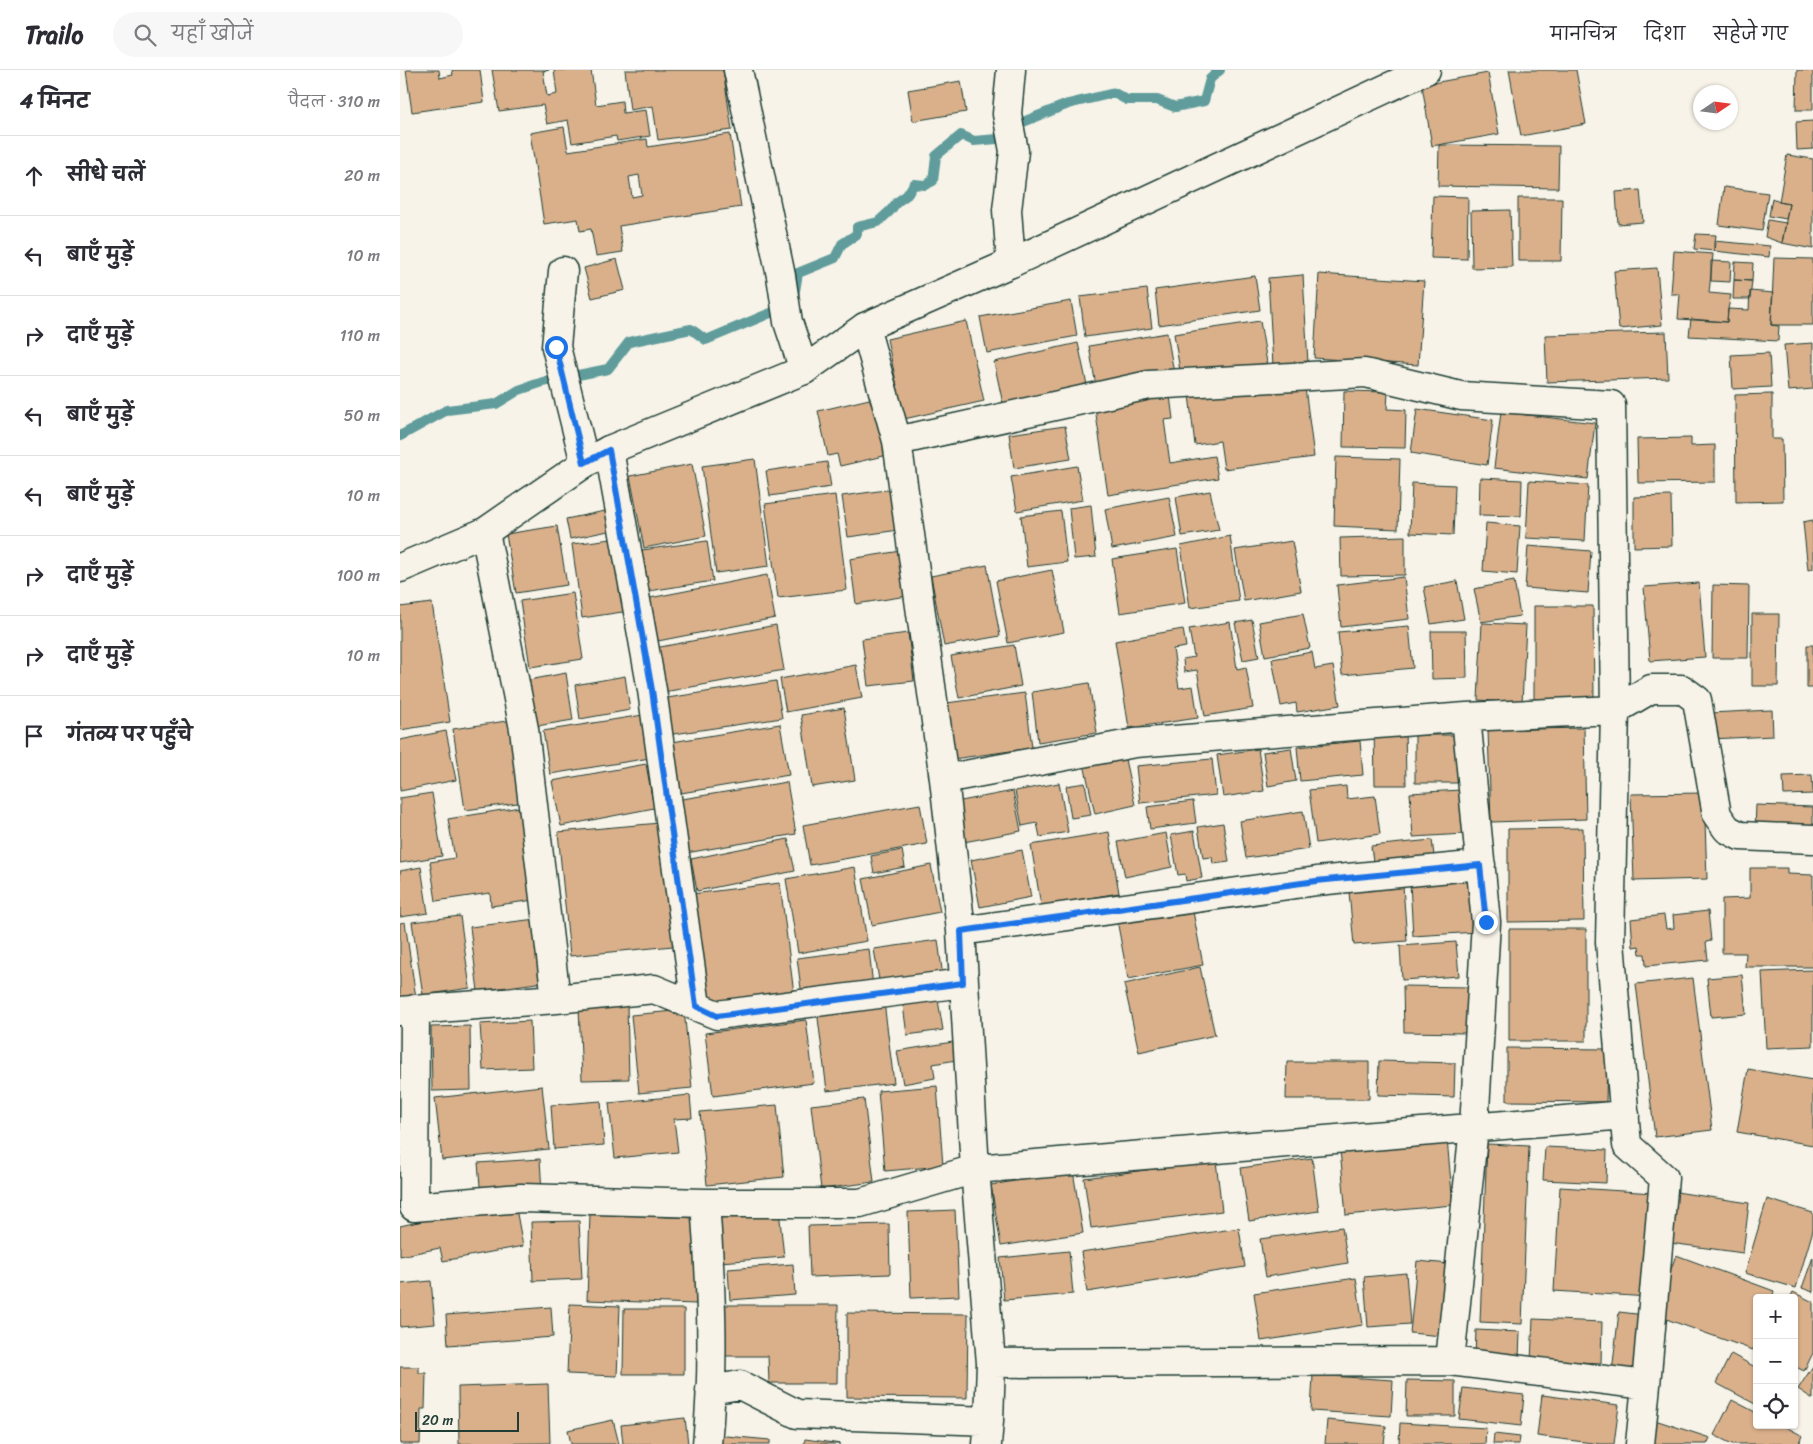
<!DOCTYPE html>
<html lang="hi">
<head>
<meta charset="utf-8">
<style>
  :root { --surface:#fff; --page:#f7f7f7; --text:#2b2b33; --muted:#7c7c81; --line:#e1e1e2 }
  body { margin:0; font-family:Sriracha,"Playpen Sans Deva",sans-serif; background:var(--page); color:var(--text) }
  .controls { position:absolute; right:15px; bottom:15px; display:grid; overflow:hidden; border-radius:5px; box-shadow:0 1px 4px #0004 }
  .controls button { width:45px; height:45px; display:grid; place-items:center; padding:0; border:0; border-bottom:1px solid var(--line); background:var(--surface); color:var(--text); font:25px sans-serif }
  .compass { position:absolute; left:1293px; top:15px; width:45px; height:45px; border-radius:50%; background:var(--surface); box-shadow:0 1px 4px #0004; rotate:77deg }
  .scale { position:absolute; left:15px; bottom:12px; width:104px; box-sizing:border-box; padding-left:5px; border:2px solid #1f3d34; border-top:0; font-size:14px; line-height:18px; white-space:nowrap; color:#1f3d34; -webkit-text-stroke:4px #f7f3e8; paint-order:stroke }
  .stop { position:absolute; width:15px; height:15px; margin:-11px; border:4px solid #1a73e8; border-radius:50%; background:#fff }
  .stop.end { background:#1a73e8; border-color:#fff; box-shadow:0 1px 5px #0008 }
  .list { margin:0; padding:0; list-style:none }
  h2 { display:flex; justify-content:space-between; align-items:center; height:65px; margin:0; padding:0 20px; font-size:21px }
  h2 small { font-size:16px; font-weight:400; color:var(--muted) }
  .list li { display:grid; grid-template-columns:32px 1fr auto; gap:15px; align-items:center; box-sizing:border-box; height:80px; padding:0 20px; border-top:1px solid var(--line) }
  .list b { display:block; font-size:19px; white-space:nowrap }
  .list em { font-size:16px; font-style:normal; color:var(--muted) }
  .icon { flex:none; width:28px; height:28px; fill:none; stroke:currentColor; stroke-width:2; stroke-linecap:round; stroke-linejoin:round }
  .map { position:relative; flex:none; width:1413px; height:1374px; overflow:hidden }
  header { display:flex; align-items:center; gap:30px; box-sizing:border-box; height:70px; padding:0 25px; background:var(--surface); border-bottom:1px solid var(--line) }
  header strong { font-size:24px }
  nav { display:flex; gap:28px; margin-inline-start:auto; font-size:18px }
  .search { width:350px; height:45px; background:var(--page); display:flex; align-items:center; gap:12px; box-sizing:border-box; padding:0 18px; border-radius:28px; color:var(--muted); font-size:19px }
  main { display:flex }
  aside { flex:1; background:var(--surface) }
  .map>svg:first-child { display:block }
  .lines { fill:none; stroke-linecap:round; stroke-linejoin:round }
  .stream { stroke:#5f9c9b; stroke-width:10 }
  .building { fill:#dab08b; stroke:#1f3d34; fill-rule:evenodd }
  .street-casing { stroke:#1f3d34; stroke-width:31 }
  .secondary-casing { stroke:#1f3d34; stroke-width:31 }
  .street { stroke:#f7f3e8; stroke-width:28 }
  .secondary { stroke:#f7f3e8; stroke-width:28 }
  .route { stroke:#1a73e8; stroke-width:6 }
</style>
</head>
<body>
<header>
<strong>Trailo</strong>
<div class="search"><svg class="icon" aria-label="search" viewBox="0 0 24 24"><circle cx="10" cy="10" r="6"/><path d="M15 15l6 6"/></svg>यहाँ खोजें</div>
<nav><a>मानचित्र</a><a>दिशा</a><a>सहेजे गए</a></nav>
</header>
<main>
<aside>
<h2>4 मिनट<small>पैदल · 310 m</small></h2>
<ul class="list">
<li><svg class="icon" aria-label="ahead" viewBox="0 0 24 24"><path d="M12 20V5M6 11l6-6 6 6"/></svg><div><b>सीधे चलें</b></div><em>20 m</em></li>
<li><svg class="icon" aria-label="left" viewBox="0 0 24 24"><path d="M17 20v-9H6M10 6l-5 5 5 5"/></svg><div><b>बाएँ मुड़ें</b></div><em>10 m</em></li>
<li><svg class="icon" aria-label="right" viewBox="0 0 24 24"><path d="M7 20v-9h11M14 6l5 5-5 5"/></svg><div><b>दाएँ मुड़ें</b></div><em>110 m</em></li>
<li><svg class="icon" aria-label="left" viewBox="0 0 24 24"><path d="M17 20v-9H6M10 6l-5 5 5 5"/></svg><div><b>बाएँ मुड़ें</b></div><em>50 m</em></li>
<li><svg class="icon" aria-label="left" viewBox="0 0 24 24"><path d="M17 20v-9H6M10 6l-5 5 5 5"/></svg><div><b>बाएँ मुड़ें</b></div><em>10 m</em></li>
<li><svg class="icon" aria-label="right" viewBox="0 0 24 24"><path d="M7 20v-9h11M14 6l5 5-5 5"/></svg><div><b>दाएँ मुड़ें</b></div><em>100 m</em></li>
<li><svg class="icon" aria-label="right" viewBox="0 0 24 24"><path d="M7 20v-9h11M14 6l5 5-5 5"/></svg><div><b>दाएँ मुड़ें</b></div><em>10 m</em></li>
<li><svg class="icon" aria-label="arrive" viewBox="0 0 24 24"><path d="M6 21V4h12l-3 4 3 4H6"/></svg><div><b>गंतव्य पर पहुँचे</b></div></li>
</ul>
</aside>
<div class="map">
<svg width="1413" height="1374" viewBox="0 0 1413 1374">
  <rect width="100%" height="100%" fill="#f7f3e8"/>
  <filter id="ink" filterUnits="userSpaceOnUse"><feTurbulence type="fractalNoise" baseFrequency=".02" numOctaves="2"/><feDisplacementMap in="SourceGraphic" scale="10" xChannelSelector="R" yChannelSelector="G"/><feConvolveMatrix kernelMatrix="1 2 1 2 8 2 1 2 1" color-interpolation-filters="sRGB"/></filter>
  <g filter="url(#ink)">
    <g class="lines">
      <!-- stream -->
      <path class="stream" d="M394,227L398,203L435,188L442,174L457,164V157L478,152L490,141L497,132L507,125L514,114L525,115L533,111L536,86L561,65L574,71L597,69L618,54L668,34L714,23L727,30H757L775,37L804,31L810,9L820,0
        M0,366L47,340L96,334L119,320L143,312L208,299L229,272L291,259L306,270L385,237"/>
    </g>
    <!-- building -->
    <path class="building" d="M6,0H39L40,8L53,5L52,0H80L84,32L12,42Z
      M92,0H149L143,1L147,26L157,24L154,0H191L196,35L222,31L223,43L246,40L250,66L217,71L216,66L172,73L168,50L147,54L143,35L99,41Z
      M225,0H323L332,60L258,70L253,36L230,40Z
      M1109,0H1176L1186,54L1121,66Z
      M1397,0H1413V40H1396Z
      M1088,3L1099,64L1032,76L1022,15Z
      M561,11L566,42L513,51L508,20Z
      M1413,51V79L1397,80L1396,52Z
      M164,57L168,81L247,69L248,77L330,64L341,137L219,156L223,182L196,186L191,159L180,161L178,149L144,154L130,63ZM239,105L242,125L232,127L229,107Z
      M1039,75L1159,76L1158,118L1038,116Z
      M1387,85L1413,89V179L1382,173L1389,134L1379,132Z
      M1324,117L1368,123L1362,161L1319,155Z
      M1240,120L1243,152L1218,154L1216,122Z
      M1033,126L1068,127L1067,189L1031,188Z
      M1118,128H1162L1161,191H1118Z
      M1372,128L1379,132L1389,134L1386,149L1369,146Z
      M1110,140L1112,197L1072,198L1071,141Z
      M1368,150L1386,153L1382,173L1365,167Z
      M1296,164L1316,165L1314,181L1294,179Z
      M1314,171L1370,176L1369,187L1314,181Z
      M1274,181L1313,184L1309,223L1331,225L1328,239L1327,252L1278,249L1280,224H1271Z
      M1374,188L1413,189V255H1371Z
      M217,189L225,220L192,228L184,198Z
      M1311,191L1331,192L1330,212L1311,211Z
      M1335,192L1353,193L1352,211L1334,210Z
      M1257,198L1262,255L1219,259L1214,201Z
      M919,204L1024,211L1018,295L914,288Z
      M903,205L908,294L873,296L868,208Z
      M855,206L860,240L759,255L755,220Z
      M1334,210L1352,211L1350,229H1333Z
      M747,219L752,258L685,267L680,227Z
      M1350,221L1373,223L1371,255L1379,256L1378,271L1289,266L1291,249L1327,252L1328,239L1349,240Z
      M671,231L677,266L587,283L580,247Z
      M566,251L584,331L504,349L487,269Z
      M860,251L867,293L781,307L774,264Z
      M1266,262L1268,308L1147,312L1145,265Z
      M767,263L774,303L696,316L689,276Z
      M678,273L687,315L603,334L594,292Z
      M1413,273V319L1388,321L1384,275Z
      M1369,283L1371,317L1333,319L1331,285Z
      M904,310L914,387L824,399L820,371L795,375L789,325Z
      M944,321L988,322L987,339L1006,340L1005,378L943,377Z
      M1372,324V369H1382L1383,431L1336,432L1335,325Z
      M770,326L773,349L764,350L770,393L814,386L818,408L708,425L695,338Z
      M478,327L492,384L440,396L437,384L428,386L418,341Z
      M1017,339L1093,350L1087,395L1011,383Z
      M1101,342L1195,353L1188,409L1094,398Z
      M665,356L671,389L614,398L609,364Z
      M1291,368V376L1315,375V412L1238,413L1237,369Z
      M936,387L1000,389L998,459L934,456Z
      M355,389L369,496L316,503L302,396Z
      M427,392L431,417L370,426L366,401Z
      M292,394L306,466L244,478L230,406Z
      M677,396L683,430L617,441L611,407Z
      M1080,408L1122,410L1121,446L1079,445Z
      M1129,411L1188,415L1185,471L1126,468Z
      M1012,413L1055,415L1053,465L1010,463Z
      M493,419L499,460L448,467L442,426Z
      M810,421L819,460L782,466L776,427Z
      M435,425L447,520L378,528L365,434Z
      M1271,426L1272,476L1234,477V427Z
      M769,427L777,467L712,479L705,439Z
      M691,435L696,487L674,489L669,438Z
      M210,440L213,460L170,469L166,449Z
      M661,441L667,492L627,497L621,446Z
      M1413,450V499L1408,500L1403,452Z
      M1086,453L1120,456L1117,504L1083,501Z
      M157,456L167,515L116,523L106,464Z
      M830,466L839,531L790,538L781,476Z
      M1005,466V505L941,506L940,468Z
      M219,468L229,541L182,548L172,474Z
      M307,471L313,511L249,521L242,480Z
      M892,471L901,521L844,531L835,480Z
      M1128,476L1191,481L1188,523L1125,518Z
      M777,479L785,533L720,543L712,489Z
      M501,481L507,526L456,534L450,489Z
      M587,495L600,566L544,576L531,506Z
      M652,500L664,562L608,573L596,511Z
      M367,505L375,548L258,571L250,528Z
      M1004,507L1009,549L941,557L937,515Z
      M1057,511L1064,549L1031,554L1024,517Z
      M1114,511L1120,546L1081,552L1074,519Z
      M1299,513L1305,587L1250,591L1244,517Z
      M1313,515L1349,516L1348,588H1312Z
      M173,523L183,589L130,597L120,531Z
      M32,533L50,652L0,660V537Z
      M1134,536H1193L1194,629H1134Z
      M903,544L910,578L865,586L859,552Z
      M1352,544H1379L1378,616H1352Z
      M852,550L859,587L843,590L835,553Z
      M830,552L837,599L846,597L853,638L805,646L797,600L784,602L783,589L794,587L789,559Z
      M1082,553L1126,555L1122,633L1078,630Z
      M376,555L384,600L264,622L255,578Z
      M1009,556L1013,598L942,605L938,562Z
      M783,559L786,577L773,579L779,618L793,616L798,648L729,658L715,571Z
      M1031,561H1066L1067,608L1032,609Z
      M508,563L514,611L468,616L462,569Z
      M614,575L621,616L559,628L551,586Z
      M1407,575H1413V618H1407Z
      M912,582L915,599L933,596L940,635L897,642L896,633L881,636L872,589Z
      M456,595L462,628L386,642L380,609Z
      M166,603L173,650L137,656L129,610Z
      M225,606L230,640L180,649L175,615Z
      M376,611L382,648L267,665L261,629Z
      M689,613L697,663L638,672L632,622Z
      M625,623L632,678L553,689L546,633Z
      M444,638L455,710L412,717L401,645Z
      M1372,640L1373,666L1310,669L1309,643Z
      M243,645L250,688L150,704L143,661Z
      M113,650L125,732L65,740L53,659Z
      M380,654L389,705L281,723L272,672Z
      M1005,655L1006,715H975L974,656Z
      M1184,658L1186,749L1091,752L1088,660Z
      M46,661L56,710L0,721V670Z
      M1015,665H1059L1060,713H1015Z
      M960,671L963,705L900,711L897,677Z
      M891,678L896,711L868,716L863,682Z
      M858,679L864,721L823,727L817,685Z
      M724,685L735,735L695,744L684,694Z
      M812,689L816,725L740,733L736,696Z
      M246,694L254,738L161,756L152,711Z
      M1412,705L1413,724L1384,725L1383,706Z
      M387,712L396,764L286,783L276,730Z
      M659,713L668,762L640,767L637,753L622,756L615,721Z
      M685,713L691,745L671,748L666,716Z
      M946,716L947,729L975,726L980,764L916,773L909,720Z
      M1061,720L1065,764L1013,767L1010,723Z
      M613,721L621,761L564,772L556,732Z
      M32,723L42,786L0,793V728Z
      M1304,723L1307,809L1234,811L1231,724Z
      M793,731L796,753L750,759L747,737Z
      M520,734L527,774L410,795L403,755Z
      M1356,735L1413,737V761L1355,760Z
      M120,737L134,830L91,836L90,823L36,831L30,792L55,788L48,749Z
      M903,741L909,779L846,788L840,751Z
      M260,753L273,876L170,886L158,762Z
      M823,753L829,792L813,794L812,787L803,788L798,757Z
      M1183,758L1184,851L1108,852V759Z
      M794,761L802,808L786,811L785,804L778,805L771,765Z
      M709,762L719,823L641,836L631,775Z
      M766,763L772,797L725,807L718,772Z
      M388,769L395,801L297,821L291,789Z
      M1032,770L1035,793L974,799L971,776Z
      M502,780L505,797L474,803L471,786Z
      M622,780L631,827L580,837L571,790Z
      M531,795L540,842L472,855L463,809Z
      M21,797L28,843L0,847V801Z
      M455,797L467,871L398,883L386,809Z
      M1350,798H1387V804L1413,805V897H1345L1346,883H1322V829L1350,828Z
      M1073,809L1077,862L1013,866L1010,813Z
      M380,813L394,924L305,935L292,824Z
      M1003,816L1007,871L954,875L949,822Z
      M792,836L803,895L728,909L717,850Z
      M1308,841L1311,871L1306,872L1308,890L1246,896L1245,884H1240L1239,876L1233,877L1231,849L1264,845L1266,859L1274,858L1273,845Z
      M60,846L70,918L23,925L12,852Z
      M136,849L144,912L78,921L70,857Z
      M5,852L16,928L0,930V853Z
      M1109,859H1186V971H1109Z
      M538,870L543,907L480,916L474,879Z
      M1056,872L1059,906L1002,910L1000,876Z
      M469,879L473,917L402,926L397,888Z
      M800,897L815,965L739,982L724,914Z
      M1413,900V976L1366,978L1362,902Z
      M1342,905L1346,944L1311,947L1307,908Z
      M1293,908L1312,1060L1255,1067L1236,914Z
      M1003,916L1068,917L1067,963L1004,962Z
      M538,930L543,960L507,965L503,935Z
      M484,932L494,1013L427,1021L417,940Z
      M227,936L229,1009L182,1010L179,937Z
      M284,940L292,1018L239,1023L231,945Z
      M406,950L414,1013L313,1026L305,963Z
      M130,951L132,998L83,1000L80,954Z
      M70,956L71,1020L32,1021L31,957Z
      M553,972L556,990L533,994L535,1008L503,1014L497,981Z
      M1107,978L1207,979L1206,1032L1107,1031Z
      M979,991L1055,993L1054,1027L978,1025Z
      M887,992H969V1029H886Z
      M1348,999L1413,1010V1075L1337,1062Z
      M142,1016L149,1079L42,1090L35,1028Z
      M537,1016L543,1096L485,1101L478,1021Z
      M290,1025L292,1048L274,1049L278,1082L215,1088L209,1033Z
      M464,1029L474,1112L421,1119L411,1035Z
      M201,1031L204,1075L154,1079L151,1035Z
      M377,1035L384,1107L307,1115L300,1042Z
      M1047,1069L1053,1135L946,1145L940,1079Z
      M1087,1074L1129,1076L1122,1254L1080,1252Z
      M1145,1077L1207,1080L1206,1113L1143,1110Z
      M912,1088L919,1141L849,1151L841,1098Z
      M140,1089L142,1123L81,1127L78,1093Z
      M816,1091L822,1141L691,1158L684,1108Z
      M673,1101L683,1163L601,1176L591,1115Z
      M1160,1117L1254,1123L1249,1227L1154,1221Z
      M1276,1122L1349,1133L1343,1183L1270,1173Z
      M114,1128L123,1176L43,1191L40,1178L0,1186V1156L27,1150L25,1144Z
      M1367,1129L1413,1143V1160L1396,1218L1345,1203Z
      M379,1140L384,1187L320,1192L316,1146Z
      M555,1140L559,1226L511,1228L508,1142Z
      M190,1144L299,1148L296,1234L187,1230Z
      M179,1151L182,1209L133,1211L131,1152Z
      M489,1154L490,1204L410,1207L408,1156Z
      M942,1157L948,1193L866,1207L860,1169Z
      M839,1158L845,1197L687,1222L681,1182Z
      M669,1181L673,1224L604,1230L600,1188Z
      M1276,1185L1374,1221L1372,1228H1357V1270L1353,1280L1255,1245Z
      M1413,1187V1222L1402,1218Z
      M1017,1191L1050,1194L1042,1266L1010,1263Z
      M393,1194L395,1225L330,1230L328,1199Z
      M1006,1203L1010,1254L968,1257L964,1207Z
      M956,1208L963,1255L861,1271L854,1223Z
      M31,1211L35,1254L0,1257V1214Z
      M1393,1222L1413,1232V1283L1404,1301L1394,1296V1228H1390Z
      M170,1234L220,1236L217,1306L167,1304Z
      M323,1235H438L437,1313H369L368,1286H324Z
      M151,1237L153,1267L48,1275L46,1245Z
      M224,1239H284V1304H223Z
      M1219,1242L1245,1245L1238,1305L1212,1302Z
      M447,1243L568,1244L567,1328L447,1327Z
      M1133,1249L1202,1252L1201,1293L1131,1290Z
      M1076,1260L1120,1262L1119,1289L1075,1287Z
      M1331,1284L1357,1298V1335L1316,1313Z
      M1413,1296V1329L1398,1319Z
      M0,1297H19V1303H26L25,1339H21L20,1374H0Z
      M913,1305L993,1310L991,1346L911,1341Z
      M1007,1310L1055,1311V1346H1006Z
      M148,1314L150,1373L59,1374L58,1317Z
      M1063,1318L1124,1325L1121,1356L1059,1349Z
      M1142,1325L1219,1335L1214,1374H1200L1137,1366Z
      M1332,1330L1357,1343V1355H1382L1403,1366L1399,1374H1332L1314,1365Z
      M285,1348L288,1374H223L221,1355Z
      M213,1350L219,1374H171L168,1360Z
      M927,1350L986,1356L984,1374H925Z
      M1255,1350L1310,1368L1307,1374H1253Z
      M1000,1353L1086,1358L1085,1374H999Z
      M1094,1364L1120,1367L1119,1374H1093Z
      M315,1365L370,1370V1374H314Z
      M405,1369L441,1374H404Z"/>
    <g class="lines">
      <defs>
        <path id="street" d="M338,0L381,206L388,252L404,300
          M611,193L607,140L614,81L607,44L611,0
          M163,201L156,277L185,393
          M465,257L497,371L544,709L561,861L575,1099L591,1293L1050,1291L1246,1315L1264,1108L1227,1075L1210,872L1215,640L1211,335L1061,326L965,303L749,315L497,371
          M209,380L252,620L296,936
          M85,462L124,659L156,929
          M544,709L735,673L1066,647L1215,640L1251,619H1282L1297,630L1317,745L1327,759L1340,766L1413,769
          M561,861L917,811L1081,795
          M15,939L14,1137L121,1128L305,1133H460L575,1099L1225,1045
          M0,941L156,929L254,919L317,945L563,913
          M305,1133C311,1213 315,1294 307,1374
          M1050,1291L1074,1057L1086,852L1066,647
          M310,1320L340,1315L397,1344L589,1351
          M587,1374L589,1351L591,1293
          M1240,1374L1246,1315"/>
        <path id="secondary" d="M0,498L85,462L185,393L209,380L404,300L465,257L611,193L1026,0"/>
      </defs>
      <!-- street casing -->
      <use href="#street" class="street-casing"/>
      <!-- secondary casing -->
      <use href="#secondary" class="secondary-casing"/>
      <!-- street -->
      <use href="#street" class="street"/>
      <!-- secondary -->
      <use href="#secondary" class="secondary"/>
    </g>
  </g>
  <g class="lines" filter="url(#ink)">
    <!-- route -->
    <path class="route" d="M156,277L184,393L209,380L252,620L296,936L317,946L563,913L561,861L916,811L1080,795L1086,852"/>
  </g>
</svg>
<div class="controls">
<button>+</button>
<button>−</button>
<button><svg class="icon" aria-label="locate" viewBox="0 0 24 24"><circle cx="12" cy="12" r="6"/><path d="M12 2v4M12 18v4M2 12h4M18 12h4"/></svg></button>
</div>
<svg class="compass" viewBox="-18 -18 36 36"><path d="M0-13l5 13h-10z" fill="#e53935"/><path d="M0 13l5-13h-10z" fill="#7c7c81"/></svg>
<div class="scale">20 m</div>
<div class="stop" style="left:156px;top:277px"></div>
<div class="stop end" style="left:1086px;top:852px"></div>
</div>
</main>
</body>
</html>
